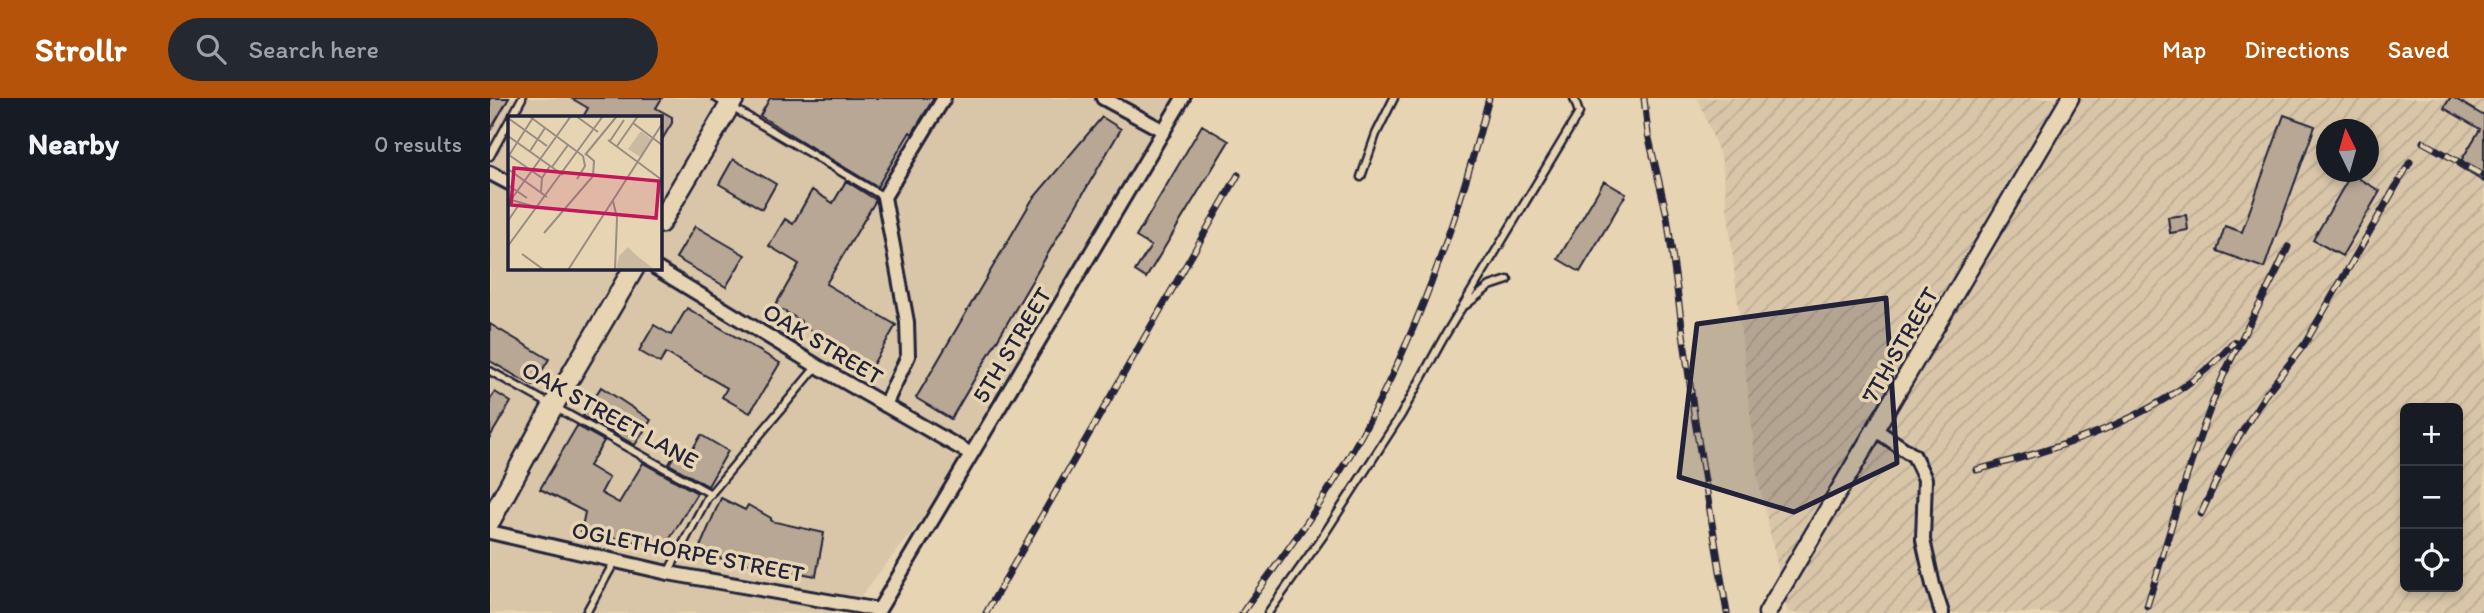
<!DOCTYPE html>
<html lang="en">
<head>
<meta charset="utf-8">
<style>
  :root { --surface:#171b24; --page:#242831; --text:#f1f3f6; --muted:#9ea1a6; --line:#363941; --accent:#b45309 }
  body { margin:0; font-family:Itim,sans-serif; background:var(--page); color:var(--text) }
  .controls { position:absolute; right:21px; bottom:21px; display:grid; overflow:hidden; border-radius:10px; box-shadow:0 4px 10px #0003 }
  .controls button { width:63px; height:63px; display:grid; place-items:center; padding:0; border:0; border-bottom:2px solid var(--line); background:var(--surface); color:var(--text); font:35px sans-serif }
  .compass { position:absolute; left:1826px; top:21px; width:63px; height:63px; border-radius:50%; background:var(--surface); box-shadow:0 4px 10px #0003; rotate:355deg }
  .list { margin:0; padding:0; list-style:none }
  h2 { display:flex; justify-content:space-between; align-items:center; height:91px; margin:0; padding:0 28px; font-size:30px }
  h2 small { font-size:23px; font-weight:400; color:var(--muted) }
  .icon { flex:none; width:38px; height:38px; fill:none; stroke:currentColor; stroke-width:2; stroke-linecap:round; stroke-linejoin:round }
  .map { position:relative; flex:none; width:1994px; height:515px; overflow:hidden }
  header { display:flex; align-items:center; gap:42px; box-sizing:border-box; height:98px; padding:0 35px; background:var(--accent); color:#fff }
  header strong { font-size:33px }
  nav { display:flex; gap:38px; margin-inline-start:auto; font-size:24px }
  .search { width:490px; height:63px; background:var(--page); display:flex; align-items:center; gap:18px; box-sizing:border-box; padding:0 24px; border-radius:38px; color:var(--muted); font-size:26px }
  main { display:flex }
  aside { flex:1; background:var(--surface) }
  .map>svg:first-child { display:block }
  .built { fill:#d9c6a9; fill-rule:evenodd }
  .industrial { fill:url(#industrial-furrows); fill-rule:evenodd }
  .building { fill:#b7a794; stroke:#22223b; stroke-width:2 }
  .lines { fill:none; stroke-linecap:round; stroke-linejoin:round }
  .service-casing { stroke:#22223b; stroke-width:11 }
  .minor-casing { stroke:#22223b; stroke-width:18 }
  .tertiary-casing { stroke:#22223b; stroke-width:21 }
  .primary-casing { stroke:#22223b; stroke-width:24 }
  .service { stroke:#e7d4b2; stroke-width:6 }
  .minor { stroke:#e7d4b2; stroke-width:12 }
  .tertiary { stroke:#e7d4b2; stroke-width:16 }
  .primary { stroke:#e7d4b2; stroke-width:19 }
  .rail-casing { stroke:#22223b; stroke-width:7 }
  .rail { stroke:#e7d4b2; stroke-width:4.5; stroke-dasharray:13; stroke-linecap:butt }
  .marked { fill:#22223b; fill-opacity:0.2; stroke:#22223b; stroke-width:5; stroke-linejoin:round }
  .labels { text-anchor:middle; stroke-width:7; stroke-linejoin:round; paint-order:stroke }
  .street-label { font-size:24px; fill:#22223b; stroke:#e7d4b2 }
  .inset-road { fill:none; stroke:#988d82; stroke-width:2 }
  .view { fill:#c2185b; fill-opacity:0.15; stroke:#c2185b; stroke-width:3.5 }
  .inset-edge { fill:none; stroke:#22223b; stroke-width:3.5 }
</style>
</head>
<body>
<header>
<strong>Strollr</strong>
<div class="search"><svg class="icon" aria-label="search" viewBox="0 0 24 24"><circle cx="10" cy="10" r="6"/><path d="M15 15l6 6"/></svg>Search here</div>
<nav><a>Map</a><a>Directions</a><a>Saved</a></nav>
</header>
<main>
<aside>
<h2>Nearby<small>0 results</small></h2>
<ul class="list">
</ul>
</aside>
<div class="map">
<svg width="1994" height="515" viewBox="0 0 1994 515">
  <defs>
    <pattern id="industrial-furrows" width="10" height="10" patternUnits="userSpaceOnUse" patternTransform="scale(1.75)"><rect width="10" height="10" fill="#d9c6a9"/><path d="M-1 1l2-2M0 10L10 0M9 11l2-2" fill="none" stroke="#baaa92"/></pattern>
  </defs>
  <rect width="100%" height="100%" fill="#e7d4b2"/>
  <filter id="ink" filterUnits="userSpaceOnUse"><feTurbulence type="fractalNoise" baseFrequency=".0143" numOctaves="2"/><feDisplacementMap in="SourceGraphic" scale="14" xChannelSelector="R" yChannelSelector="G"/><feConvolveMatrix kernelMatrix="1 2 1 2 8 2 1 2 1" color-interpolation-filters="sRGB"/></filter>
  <g filter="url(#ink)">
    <!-- built -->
    <path class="built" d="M0,0H695L519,313L357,515H0ZM19,19H170V170H19Z"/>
    <!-- industrial -->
    <path class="industrial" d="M1208,0H1994V515H1298L1267,377L1232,63ZM1836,32H1878V74H1836ZM1915,310H1968V489H1915Z"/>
    <!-- building -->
    <path class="building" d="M0,0H19L0,33Z
      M81,0H172L166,10L182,19V25L170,45V19H93L98,10Z
      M280,0H444L422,36L420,34L387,89L270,18Z
      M1960,0H1964L1994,18V84L1968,68L1990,31L1954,10Z
      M1794,17L1825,28L1774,170L1727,153L1735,128L1752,134Z
      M612,19L631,31L461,321L426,300L542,102Z
      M712,27L739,43L656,180L645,173L661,148L646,139Z
      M243,61L286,86L272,111L229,86Z
      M1861,76L1890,93L1852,158L1823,142Z
      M356,83L386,102L336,186L406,227L382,268L310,226L311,223L285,208L309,166L279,148L295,121L303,126L322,92L343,105Z
      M1114,83L1136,96L1090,174L1068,161Z
      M1696,117L1698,132L1680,135L1678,119Z
      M205,128L255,157L236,189L186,160Z
      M197,210L290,265L260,315L232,299L237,290L176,255L170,265L149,253L164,227L181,237Z
      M0,226L59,261L43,288L0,263Z
      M111,289L161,322L145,347L93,318Z
      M5,294L21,304L0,339V302Z
      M87,328L114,343L99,368L119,380L111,395L129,405L153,365L207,395L175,449L91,434L95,414L50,391Z
      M211,337L238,353L218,388L179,366L191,346L202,352Z
      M231,400L255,412L258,407L281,420V423L334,435L326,478L207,456Z"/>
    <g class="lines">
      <defs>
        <path id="service" d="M226,0L394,99
          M22,19L32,0
          M0,58L19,23
          M871,79L886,36L904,0
          M976,207L1000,188L1018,182
          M0,273L221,396
          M178,475L217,400L327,268
          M96,515L125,463
          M778,515L833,438L911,317L954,239L1089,15L1084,0"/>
        <path id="minor" d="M613,0L674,33
          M0,75L19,85
          M166,170L327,268L481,356
          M395,307L418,258L417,224L394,99L454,0
          M1386,332L1424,358L1435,381L1433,442L1443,487L1452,515
          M0,434L178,475L389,512
          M387,515L693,0"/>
        <path id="tertiary" d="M1277,515L1580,0"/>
        <path id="primary" d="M170,125L244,0
          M0,423L63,308L144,170"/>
      </defs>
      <!-- service casing -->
      <use href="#service" class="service-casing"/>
      <!-- minor casing -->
      <use href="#minor" class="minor-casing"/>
      <!-- tertiary casing -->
      <use href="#tertiary" class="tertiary-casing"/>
      <!-- primary casing -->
      <use href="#primary" class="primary-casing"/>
      <!-- service -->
      <use href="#service" class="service"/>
      <!-- minor -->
      <use href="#minor" class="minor"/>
      <!-- tertiary -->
      <use href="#tertiary" class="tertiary"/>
      <!-- primary -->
      <use href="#primary" class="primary"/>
      <defs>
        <path id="rail" d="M1154,0L1158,36L1177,118L1205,323L1237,515
          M1933,44L1994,78
          M1486,372C1576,349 1681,317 1744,244
          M1711,416L1740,353L1775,297L1814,247L1920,64
          M1657,508C1680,435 1700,359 1729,288C1749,240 1777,197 1798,149
          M496,515L748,77
          M752,515C789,463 828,412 860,357C925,246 967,123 999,0"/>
      </defs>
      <!-- rail casing -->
      <use href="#rail" class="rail-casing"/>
      <!-- rail -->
      <use href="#rail" class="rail"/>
    </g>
  </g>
  <!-- marked area -->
  <path class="marked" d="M1396,200L1407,365L1304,414L1189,379L1207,226Z"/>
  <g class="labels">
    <!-- street labels -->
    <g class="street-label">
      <text transform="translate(333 246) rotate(31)" y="8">OAK STREET</text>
      <text transform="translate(522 247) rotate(-59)" y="8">5TH STREET</text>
      <text transform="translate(1410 247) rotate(-60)" y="8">7TH STREET</text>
      <text transform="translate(120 317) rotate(29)" y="8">OAK STREET LANE</text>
      <text transform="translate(198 454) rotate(11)" y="8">OGLETHORPE STREET</text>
    </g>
  </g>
  <!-- overview -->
  <g transform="translate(18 18)">
    <rect width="154" height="154" fill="#e7d4b2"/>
    <path d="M120,131L128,139L147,154H108L111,140Z" fill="#cabaa1"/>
    <path d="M133,15L143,23L134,42L120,33Z" fill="#cabaa1"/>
    <path class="inset-road" d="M21,0L75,40M68,0L90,16M0,2L39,30M125,7L154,29M0,20L55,59M100,24L154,64M102,25L116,4M109,30L130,0M22,35L37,12M1,39L34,62M77,39L109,0M0,41L26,0M44,51L60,29M0,53L39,81M69,63L77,50L75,40M0,69L19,82M33,76L34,62L42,50M0,83L31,92M105,85L109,102L107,154M0,88L63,0M0,105L12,87M36,117L85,60L86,45L78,38M0,130L95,0M14,138L36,154M60,154L154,8"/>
    <path class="view" d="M6,52L151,65L148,102L3,89Z"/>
    <rect width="154" height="154" class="inset-edge"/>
  </g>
</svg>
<div class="controls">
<button>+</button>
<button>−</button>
<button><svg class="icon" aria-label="locate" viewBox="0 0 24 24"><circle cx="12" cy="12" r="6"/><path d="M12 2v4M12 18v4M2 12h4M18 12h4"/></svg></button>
</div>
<svg class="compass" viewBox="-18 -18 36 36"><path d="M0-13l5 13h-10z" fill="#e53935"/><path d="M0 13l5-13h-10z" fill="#9ea1a6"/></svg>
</div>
</main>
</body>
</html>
